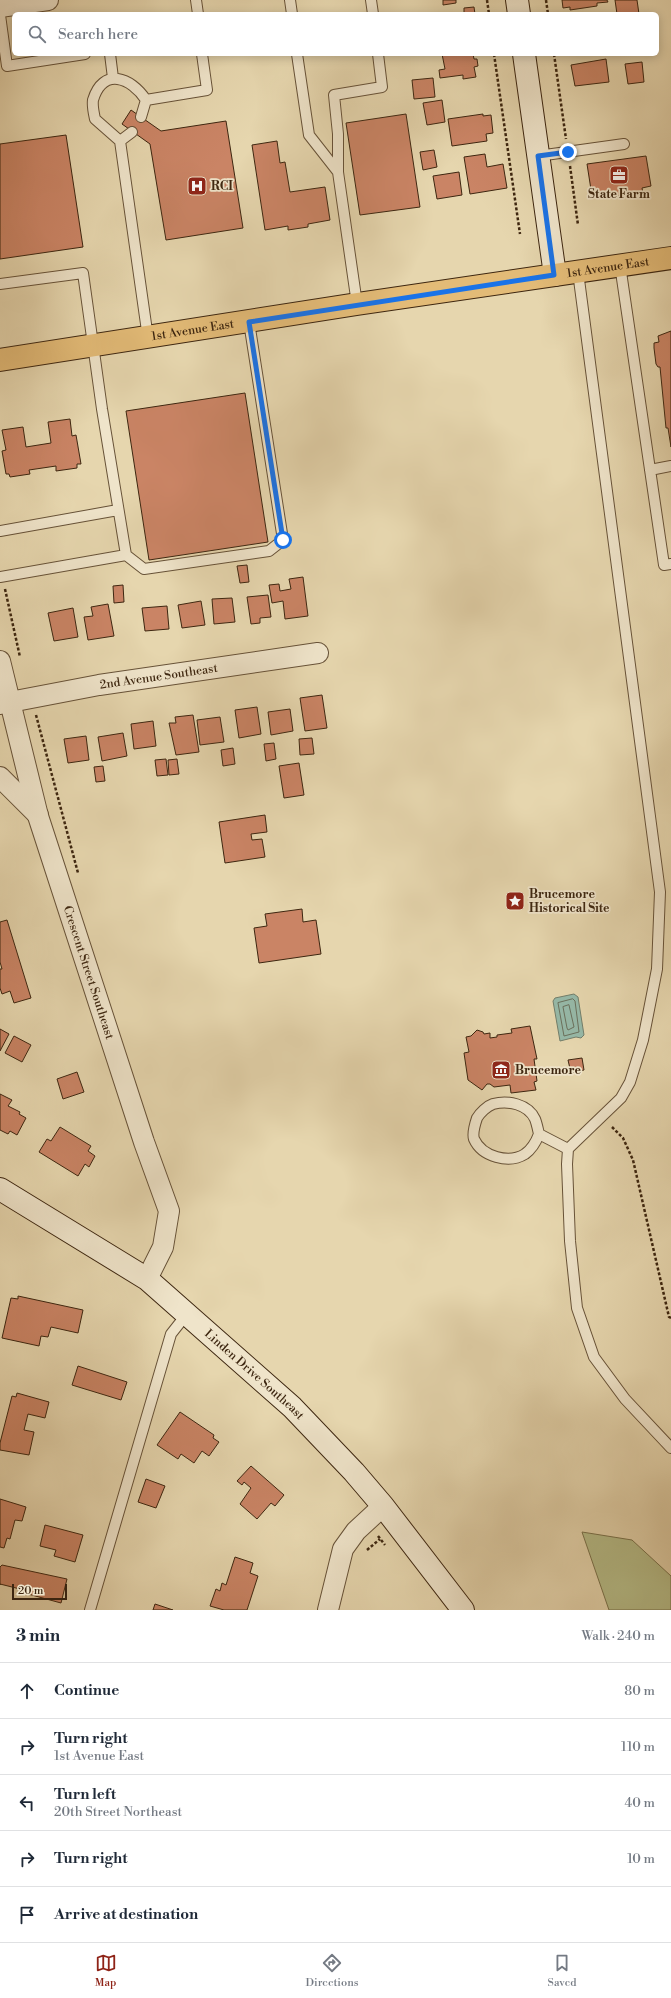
<!DOCTYPE html>
<html lang="en">
<head>
<meta charset="utf-8">
<style>
  :root { --surface:#fff; --page:#f6f6f7; --text:#1f2937; --muted:#747a83; --line:#e0e1e3; --accent:#8f2418 }
  body { margin:0; font-family:"Libre Bodoni",serif; background:var(--page); color:var(--text) }
  .scale { position:absolute; left:12px; bottom:10px; width:55px; box-sizing:border-box; padding-left:4px; border:2px solid #3d2610; border-top:0; font-size:11px; line-height:14px; white-space:nowrap; color:#3d2610; -webkit-text-stroke:3px #efe4ca; paint-order:stroke }
  .stop { position:absolute; width:12px; height:12px; margin:-9px; border:3px solid #1a73e8; border-radius:50%; background:#fff }
  .stop.end { background:#1a73e8; border-color:#fff; box-shadow:0 1px 4px #0008 }
  .list { margin:0; padding:0; list-style:none }
  h2 { display:flex; justify-content:space-between; align-items:center; height:52px; margin:0; padding:0 16px; font-size:17px }
  h2 small { font-size:13px; font-weight:400; color:var(--muted) }
  .list li { display:grid; grid-template-columns:26px 1fr auto; gap:12px; align-items:center; box-sizing:border-box; height:56px; padding:0 16px; border-top:1px solid var(--line) }
  .list b { display:block; font-size:15px; white-space:nowrap }
  .list p { margin:0; font-size:13px; white-space:nowrap; color:var(--muted) }
  .list em { font-size:13px; font-style:normal; color:var(--muted) }
  .icon { flex:none; width:22px; height:22px; fill:none; stroke:currentColor; stroke-width:2; stroke-linecap:round; stroke-linejoin:round }
  .map { position:relative; flex:none; width:671px; height:1610px; overflow:hidden }
  .search { position:absolute; background:var(--surface); box-shadow:0 2px 10px #0003; left:12px; right:12px; top:12px; height:44px; display:flex; align-items:center; gap:10px; box-sizing:border-box; padding:0 14px; border-radius:6px; color:var(--muted); font-size:15px }
  .sheet { height:332px; background:var(--surface) }
  nav { display:flex; justify-content:space-around; align-items:center; box-sizing:border-box; height:56px; border-top:1px solid var(--line); background:var(--surface); font-size:11px; color:var(--muted) }
  nav a { display:grid; justify-items:center; gap:2px }
  nav .on { color:var(--accent) }
  .map>svg:first-child { display:block }
  .green { fill:#b6bd89; stroke:#7a724c }
  .water { fill:#96b9a8; stroke:#727e6b }
  .lines { fill:none; stroke-linecap:round; stroke-linejoin:round }
  .shore { stroke:#6a705c; stroke-width:1 }
  .building { fill:#ca8465; stroke:#3d2610 }
  .lane-casing { stroke:#675238; stroke-width:12 }
  .street-casing { stroke:#675238; stroke-width:22 }
  .secondary-casing { stroke:#3d2610; stroke-width:24 }
  .primary-casing { stroke:#3d2610; stroke-width:24 }
  .path { stroke:#3d2610; stroke-width:2.5; stroke-dasharray:3 2; stroke-linecap:butt }
  .lane { stroke:#efe4ca; stroke-width:10 }
  .street { stroke:#efe4ca; stroke-width:20 }
  .secondary { stroke:#efe4ca; stroke-width:22 }
  .primary { stroke:#e3bb77; stroke-width:22 }
  .route { stroke:#1a73e8; stroke-width:5 }
  .labels { text-anchor:middle; stroke-width:3.5; stroke-linejoin:round; paint-order:stroke }
  .poi-label { font-size:12px; font-weight:bold; fill:#3d2610; stroke:#efe4ca; text-anchor:start }
  .street-label { font-size:12px; fill:#3d2610; stroke:#efe4ca }
</style>
</head>
<body>
<div class="map">
<svg width="671" height="1610" viewBox="0 0 671 1610">
  <rect width="100%" height="100%" fill="#e6d6ae"/>
  <filter id="stains"><feTurbulence type="fractalNoise" baseFrequency=".005" numOctaves="4"/><feColorMatrix values="0 0 0 0 .2 0 0 0 0 .09 0 0 0 0 .02 0 0 0 .5 -.17"/></filter>
  <radialGradient id="worn" r=".72"><stop offset=".6" stop-color="#630" stop-opacity="0"/><stop offset="1" stop-color="#630" stop-opacity=".3"/></radialGradient>
  <!-- green -->
  <path class="green" d="M582,1532L632,1540L671,1576V1610H609Z"/>
  <!-- water -->
  <path class="water" d="M574,994L578,997L584,1035L581,1038L576,1037L560,1041L553,1001L555,998Z"/>
  <g class="lines">
    <!-- shore -->
    <path class="shore" d="M573,999L575,1001L579,1032L564,1036L558,1003Z
      M569,1005L574,1027L568,1030L567,1028L563,1007Z"/>
  </g>
  <!-- building -->
  <path class="building" d="M443,0H456V3L443,5Z
    M562,0H607L608,2L597,3V6L570,10V7L563,8Z
    M615,0H637L639,14H617Z
    M474,7L475,14H464V8Z
    M442,54H473L474,59H477L478,66L474,67L476,77L463,79V75L440,78L439,70L445,69Z
    M606,59L609,82L575,86L571,65Z
    M642,62L644,82L628,84L625,64Z
    M433,78L435,97L414,99L412,80Z
    M442,100L445,122L427,125L423,103Z
    M131,110L161,131L226,121L243,228L166,240L150,144L122,124Z
    M406,114L420,207L360,215L346,123Z
    M483,114V116L491,115L493,133L486,134L487,141L452,146L448,119Z
    M66,135L83,247L0,259V144Z
    M277,141L280,163L285,162L290,192L325,187L330,220L308,224V227L288,230V226L265,230L252,145Z
    M434,150L437,167L423,170L420,152Z
    M485,154L487,167L503,164L507,188L470,194L464,157Z
    M646,156L651,186L642,188L643,193L601,198V194L592,196L587,164Z
    M459,172L462,195L437,199L433,176Z
    M671,331V447L668,428H666L660,367H658L656,364L654,348V343L659,342L658,336Z
    M245,393L268,542L149,560L126,411Z
    M70,419L72,436L76,435L81,464H77V468L56,471V466L29,470L30,474L10,477L9,474H6L2,451L6,450L2,430L23,427L26,447L51,443L48,422Z
    M247,565L249,582L240,583L237,566Z
    M303,577L308,616L285,619L283,601L272,603L269,585L279,584L280,591L291,589L289,579Z
    M123,585L124,602L114,603L113,586Z
    M268,595L271,617L260,618V623L251,624L247,597Z
    M232,598L235,622L214,624L212,599Z
    M201,601L205,625L182,628L178,605Z
    M108,604L114,636L88,640L84,617L93,616L91,607Z
    M167,606L169,629L145,631L142,608Z
    M73,608L78,637L54,641L48,613Z
    M322,695L327,728L305,731L300,698Z
    M257,707L261,734L239,738L235,710Z
    M290,709L293,731L271,735L268,712Z
    M193,715L199,752L176,755L169,723H176L175,717Z
    M220,717L224,742L200,745L197,720Z
    M153,721L156,746L134,749L131,724Z
    M123,733L127,756L102,761L98,737Z
    M86,736L89,760L68,763L64,739Z
    M312,738L314,754L300,755L299,739Z
    M274,743L276,759L266,761L264,744Z
    M233,748L235,764L223,766L221,750Z
    M166,759L168,775L157,776L155,760Z
    M177,759L179,774L169,775L168,760Z
    M299,763L304,795L284,798L279,766Z
    M103,766L105,781L96,782L94,767Z
    M265,815L267,832L251,834L252,840L262,839L265,857L225,863L219,822Z
    M302,909L303,922L316,920L321,954L259,963L254,928L267,926L265,914Z
    M7,920L31,998L14,1003L10,991L2,994L0,988V969H2L0,962V922Z
    M530,1026L537,1059H534L537,1081L534,1082L536,1090L511,1093L510,1085L494,1087L490,1084H487L482,1090L468,1080L464,1053L469,1052L466,1037L471,1036L477,1030L483,1032L484,1034L490,1033V1038L497,1037V1035L512,1033L511,1029Z
    M0,1029L9,1034L0,1051Z
    M14,1036L31,1045L22,1062L5,1053Z
    M582,1058L584,1070L571,1073L568,1060Z
    M77,1072L84,1092L63,1099L57,1079Z
    M0,1094L12,1100L8,1106L20,1112L19,1114L26,1118L17,1135L10,1131L8,1134L0,1130Z
    M60,1127L91,1146L88,1151L95,1156L89,1167L85,1164L78,1176L39,1152L47,1139L51,1141Z
    M18,1296L83,1310L78,1333L51,1327L48,1337L41,1336L39,1346L2,1338L11,1298L18,1299Z
    M78,1366L127,1382L121,1400L72,1385Z
    M17,1393L49,1402L45,1418L28,1414L24,1430L34,1432L29,1455L0,1450V1443L12,1396L16,1397Z
    M180,1412L214,1435L213,1438L219,1442L209,1456L202,1451L194,1463L181,1454L178,1459L157,1445Z
    M251,1466L284,1495L275,1506L271,1503L257,1519L240,1504L251,1488L244,1482L242,1485L237,1481Z
    M146,1479L165,1486L156,1508L138,1502Z
    M0,1499L26,1507L22,1521L15,1520L10,1539L7,1538L4,1548L0,1547Z
    M45,1525L83,1535L75,1562L54,1556L56,1550L40,1546Z
    M235,1557L253,1563L250,1573L258,1576L247,1610H224L210,1606L216,1589L220,1591L222,1583L226,1585Z
    M2,1565L67,1579L61,1603L28,1594V1591L0,1584V1585V1567Z
    M155,1604L173,1610H153Z"/>
  <g class="lines">
    <defs>
      <path id="lane" d="M196,0L198,14
        M290,0L292,14
        M371,0L373,14
        M0,15L7,66L85,54
        M110,54L113,78
        M297,54L309,135L338,172L357,304
        M146,100L207,90L202,54
        M132,132L120,141L148,338
        M120,141L95,119C94,114 92,106 93,100C103,67 131,77 146,100L141,117
        M538,156L624,144
        M338,172V134L334,95L382,87L378,54
        M620,265L664,565L671,564
        M578,272L660,892L657,969L643,1040L630,1082L621,1098L568,1149L567,1164L570,1241L577,1308L594,1357L625,1399L671,1448
        M0,284L83,273L102,409L126,555L144,569L269,551L283,540L249,322
        M650,470L671,466
        M0,531L118,510
        M0,577L126,555
        M539,1134C536,1142 532,1149 525,1154C509,1164 482,1157 474,1139C472,1133 475,1124 477,1118C480,1113 487,1106 493,1104C508,1100 528,1104 535,1119C537,1124 538,1130 539,1134L568,1149
        M90,1610L171,1334L186,1315"/>
      <g id="street">
        <path d="M0,7L48,0"/>
        <path id="s1" d="M0,661L38,816L144,1142L169,1211L163,1247L147,1279"/>
        <path id="s2" d="M0,704L99,685L318,653"/>
        <path d="M0,777L38,815"/>
        <path d="M328,1610L343,1549L356,1531L383,1506"/>
      </g>
      <g id="secondary">
        <path d="M517,0L519,14"/>
        <path d="M524,54L555,275"/>
        <path id="s3" d="M0,1189L147,1279L292,1407L354,1472L383,1506L463,1610"/>
      </g>
      <g id="primary">
        <path id="s4" d="M0,360L357,304L671,258"/>
      </g>
    </defs>
    <!-- lane casing -->
    <use href="#lane" class="lane-casing"/>
    <!-- street casing -->
    <use href="#street" class="street-casing"/>
    <!-- secondary casing -->
    <use href="#secondary" class="secondary-casing"/>
    <!-- primary casing -->
    <use href="#primary" class="primary-casing"/>
    <!-- path -->
    <path class="path" d="M487,0L489,14
      M546,0L548,14
      M494,54L520,234
      M554,54L566,139
      M570,166L578,225
      M5,589L20,657
      M36,715L78,873
      M612,1127L623,1138L633,1160L669,1317L671,1318
      M378,1536L385,1545
      M367,1550L380,1539"/>
    <!-- lane -->
    <use href="#lane" class="lane"/>
    <!-- street -->
    <use href="#street" class="street"/>
    <!-- secondary -->
    <use href="#secondary" class="secondary"/>
    <!-- primary -->
    <use href="#primary" class="primary"/>
  </g>
  <g class="lines">
    <!-- route -->
    <path class="route" d="M283,540L249,322L554,275L538,156L568,152"/>
  </g>
  <!-- icons -->
  <defs>
    <symbol id="office-square" viewBox="-11 -11 22 22"><rect x="-9" y="-9" width="18" height="18" rx="4" fill="#8f2418" stroke="#efe4ca"/><path d="M-6-3h4V-5.5h4V-3h4V5H-6ZM-1-4.5V-3h2v-1.5ZM-6 0V1H6V0Z" fill="#fff"/></symbol>
    <symbol id="hospital-square" viewBox="-11 -11 22 22"><rect x="-9" y="-9" width="18" height="18" rx="4" fill="#8f2418" stroke="#efe4ca"/><path d="M-5-5h3v3.5h4V-5h3V5h-3V1.5h-4V5h-3Z" fill="#fff"/></symbol>
    <symbol id="sight-square" viewBox="-11 -11 22 22"><rect x="-9" y="-9" width="18" height="18" rx="4" fill="#8f2418" stroke="#efe4ca"/><path d="M0-6L1.8-2.2L6-1.7L2.9 1.2L3.7 5.4L0 3.3L-3.7 5.4L-2.9 1.2L-6-1.7L-1.8-2.2Z" fill="#fff"/></symbol>
    <symbol id="museum-square" viewBox="-11 -11 22 22"><rect x="-9" y="-9" width="18" height="18" rx="4" fill="#8f2418" stroke="#efe4ca"/><path d="M0-6L6-3V-2H-6V-3ZM-5-1h2V3h-2ZM-1-1h2V3h-2ZM3-1h2V3H3ZM-6 4H6V6H-6Z" fill="#fff"/></symbol>
  </defs>
  <g fill-rule="evenodd">
    <use href="#office-square" x="608" y="164" width="22" height="22"/>
    <use href="#hospital-square" x="186" y="175" width="22" height="22"/>
    <use href="#sight-square" x="504" y="890" width="22" height="22"/>
    <use href="#museum-square" x="490" y="1059" width="22" height="22"/>
  </g>
  <g class="labels">
    <!-- poi labels -->
    <g class="poi-label">
      <text x="211" y="190">RCI</text>
      <text x="619" y="198" text-anchor="middle">State Farm</text>
      <text x="529" y="898">Brucemore<tspan x="529" dy="14">Historical Site</tspan></text>
      <text x="515" y="1074">Brucemore</text>
    </g>
    <!-- street labels -->
    <g class="street-label">
      <text dy="4" stroke="none"><textPath href="#s4" startOffset="615">1st Avenue East</textPath></text>
      <text dy="4" stroke="none"><textPath href="#s4" startOffset="195">1st Avenue East</textPath></text>
      <text dy="4" stroke="none"><textPath href="#s2" startOffset="161">2nd Avenue Southeast</textPath></text>
      <text dy="4" stroke="none"><textPath href="#s1" startOffset="324">Crescent Street Southeast</textPath></text>
      <text dy="4" stroke="none"><textPath href="#s3" startOffset="316">Linden Drive Southeast</textPath></text>
    </g>
  </g>
  <rect width="100%" height="100%" filter="url(#stains)"/>
  <rect width="100%" height="100%" fill="url(#worn)"/>
</svg>
<div class="scale">20 m</div>
<div class="stop" style="left:283px;top:540px"></div>
<div class="stop end" style="left:568px;top:152px"></div>
<div class="search"><svg class="icon" aria-label="search" viewBox="0 0 24 24"><circle cx="10" cy="10" r="6"/><path d="M15 15l6 6"/></svg>Search here</div>
</div>
<section class="sheet">
<h2>3 min<small>Walk · 240 m</small></h2>
<ul class="list">
<li><svg class="icon" aria-label="ahead" viewBox="0 0 24 24"><path d="M12 20V5M6 11l6-6 6 6"/></svg><div><b>Continue</b></div><em>80 m</em></li>
<li><svg class="icon" aria-label="right" viewBox="0 0 24 24"><path d="M7 20v-9h11M14 6l5 5-5 5"/></svg><div><b>Turn right</b><p>1st Avenue East</p></div><em>110 m</em></li>
<li><svg class="icon" aria-label="left" viewBox="0 0 24 24"><path d="M17 20v-9H6M10 6l-5 5 5 5"/></svg><div><b>Turn left</b><p>20th Street Northeast</p></div><em>40 m</em></li>
<li><svg class="icon" aria-label="right" viewBox="0 0 24 24"><path d="M7 20v-9h11M14 6l5 5-5 5"/></svg><div><b>Turn right</b></div><em>10 m</em></li>
<li><svg class="icon" aria-label="arrive" viewBox="0 0 24 24"><path d="M6 21V4h12l-3 4 3 4H6"/></svg><div><b>Arrive at destination</b></div></li>
</ul>
</section>
<nav>
<a class="on"><svg class="icon" aria-label="map" viewBox="0 0 24 24"><path d="M3 6l6-2 6 2 6-2v14l-6 2-6-2-6 2zM9 4v14M15 6v14"/></svg>Map</a>
<a><svg class="icon" aria-label="directions" viewBox="0 0 24 24"><path d="M12 3l9 9-9 9-9-9zM9 14v-3h6M13 9l2 2-2 2"/></svg>Directions</a>
<a><svg class="icon" aria-label="saved" viewBox="0 0 24 24"><path d="M7 4h10v16l-5-4-5 4z"/></svg>Saved</a>
</nav>
</body>
</html>
